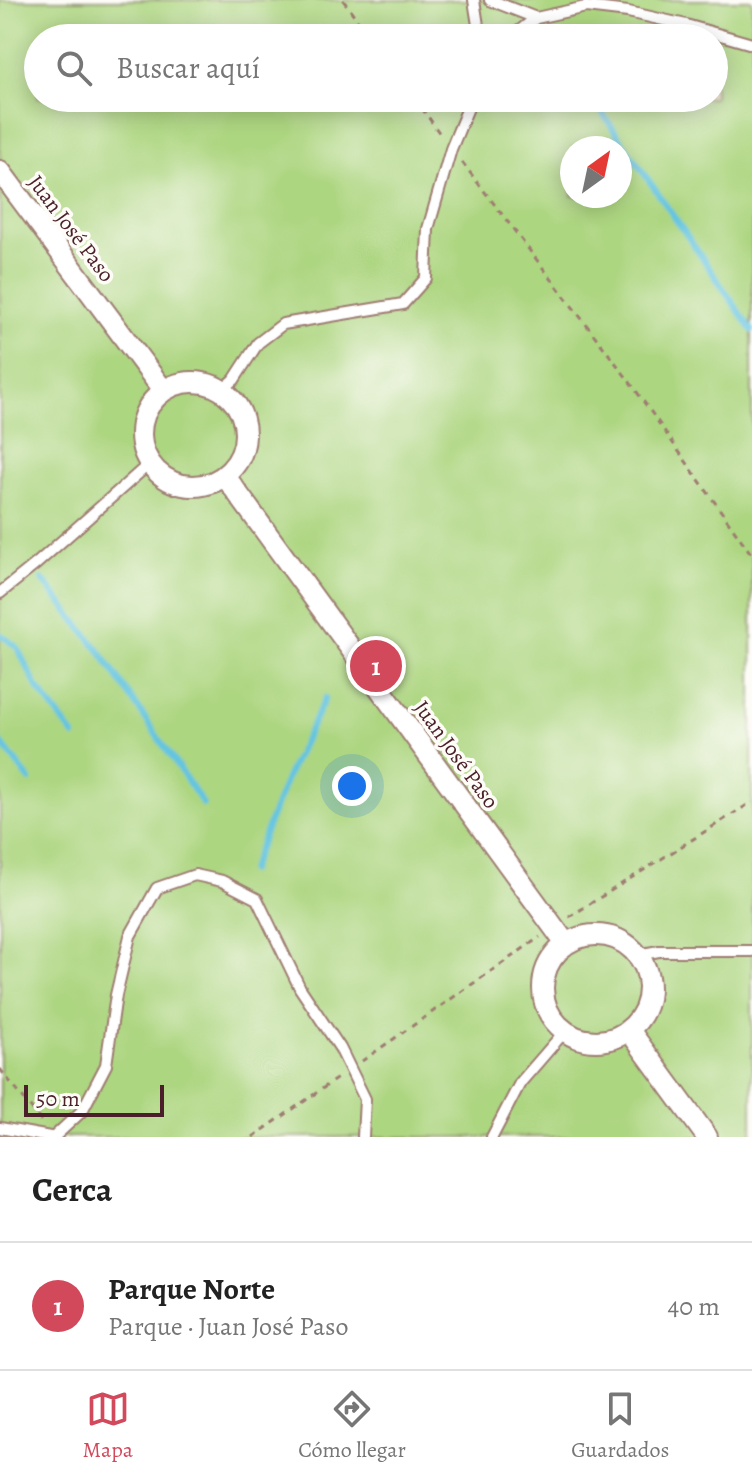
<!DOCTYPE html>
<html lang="es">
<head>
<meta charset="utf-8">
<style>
  :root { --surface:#fff; --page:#f2f2f2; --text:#222; --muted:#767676; --line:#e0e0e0; --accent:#d1495b }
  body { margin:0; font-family:Alegreya,serif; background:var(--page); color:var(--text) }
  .compass { position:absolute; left:560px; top:136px; width:72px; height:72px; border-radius:50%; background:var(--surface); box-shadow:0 4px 20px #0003; rotate:33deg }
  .scale { position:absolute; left:24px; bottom:20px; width:140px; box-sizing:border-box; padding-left:8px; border:4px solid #4a1f2b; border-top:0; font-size:22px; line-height:28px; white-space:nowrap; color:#4a1f2b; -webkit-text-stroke:6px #fdfcf7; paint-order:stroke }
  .you { position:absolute; left:352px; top:786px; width:28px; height:28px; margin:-20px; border:6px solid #fff; border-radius:50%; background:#1a73e8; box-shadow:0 0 0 12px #1a73e833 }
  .badge { display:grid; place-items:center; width:52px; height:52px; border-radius:50%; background:var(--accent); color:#fff; font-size:26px; font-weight:700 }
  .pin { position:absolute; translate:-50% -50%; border:4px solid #fff; box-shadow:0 2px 8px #0006 }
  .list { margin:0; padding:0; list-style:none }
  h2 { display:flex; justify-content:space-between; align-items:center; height:104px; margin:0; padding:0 32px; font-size:34px }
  h2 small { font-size:26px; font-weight:400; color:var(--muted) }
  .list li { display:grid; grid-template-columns:52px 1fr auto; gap:24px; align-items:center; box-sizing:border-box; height:128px; padding:0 32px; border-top:2px solid var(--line) }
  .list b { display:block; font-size:30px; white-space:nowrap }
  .list p { margin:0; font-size:26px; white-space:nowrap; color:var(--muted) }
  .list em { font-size:26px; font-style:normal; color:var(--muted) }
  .icon { flex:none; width:44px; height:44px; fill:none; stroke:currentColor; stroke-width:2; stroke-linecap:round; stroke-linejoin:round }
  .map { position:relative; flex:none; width:752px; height:1137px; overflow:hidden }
  .search { position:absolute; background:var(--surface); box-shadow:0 4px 20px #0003; left:24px; right:24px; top:24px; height:88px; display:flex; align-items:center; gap:20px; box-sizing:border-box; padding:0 28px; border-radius:44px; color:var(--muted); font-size:30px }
  .sheet { height:232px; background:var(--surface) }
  nav { display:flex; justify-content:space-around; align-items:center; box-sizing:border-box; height:112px; border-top:2px solid var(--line); background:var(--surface); font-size:22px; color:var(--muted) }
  nav a { display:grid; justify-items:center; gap:4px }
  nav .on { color:var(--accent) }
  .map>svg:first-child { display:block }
  .green { fill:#add681; stroke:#7c7a56; stroke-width:2; fill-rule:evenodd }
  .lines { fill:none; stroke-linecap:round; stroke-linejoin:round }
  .stream { stroke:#63c4e1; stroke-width:6 }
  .lane-casing { stroke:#9e7d72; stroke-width:14 }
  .street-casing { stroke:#9e7d72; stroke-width:24 }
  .path { stroke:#9e7d72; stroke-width:3; stroke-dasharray:6 6; stroke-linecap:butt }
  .lane { stroke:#fff; stroke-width:10 }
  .street { stroke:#fff; stroke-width:20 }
  .labels { text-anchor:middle; stroke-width:7; stroke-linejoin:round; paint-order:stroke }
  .street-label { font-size:22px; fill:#4a1f2b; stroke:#fdfcf7 }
</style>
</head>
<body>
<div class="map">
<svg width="752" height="1137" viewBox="0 0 752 1137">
  <rect width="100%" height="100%" fill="#fdfcf7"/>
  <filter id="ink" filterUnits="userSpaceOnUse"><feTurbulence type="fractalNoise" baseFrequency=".0125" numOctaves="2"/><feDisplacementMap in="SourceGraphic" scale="16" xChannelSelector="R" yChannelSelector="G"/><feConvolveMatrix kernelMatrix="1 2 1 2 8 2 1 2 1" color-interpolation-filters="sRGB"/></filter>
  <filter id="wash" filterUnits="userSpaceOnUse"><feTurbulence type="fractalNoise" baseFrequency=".006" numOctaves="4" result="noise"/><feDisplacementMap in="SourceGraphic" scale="32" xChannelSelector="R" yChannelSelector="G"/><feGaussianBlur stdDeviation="1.8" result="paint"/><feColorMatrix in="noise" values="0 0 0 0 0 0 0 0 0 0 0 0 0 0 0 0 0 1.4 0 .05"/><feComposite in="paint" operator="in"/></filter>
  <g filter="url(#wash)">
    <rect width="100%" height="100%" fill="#f1dbba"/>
    <!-- green -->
    <path class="green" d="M0,0H752V1137H0ZM38,38H714V98H38ZM572,148H620V196H572Z"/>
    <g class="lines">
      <!-- stream -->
      <path class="stream" d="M550,37L551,38
        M592,98L752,330
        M42,579L99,650L203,804
        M0,634L17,647L37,687L74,736
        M0,741L30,780
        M250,871L287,776L325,698"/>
    </g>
  </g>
  <g filter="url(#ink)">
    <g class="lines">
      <defs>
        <path id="lane" d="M474,0L480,38
          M490,0L536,18
          M510,38L536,18L586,7L628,12L686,25L752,44
          M222,390L234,380L258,343L283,324L403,304L426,278L428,229L451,149L472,98
          M0,593L36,564L149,464
          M637,955L659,951H752
          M0,1128L50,1137
          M54,1137L82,1111L106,1065L116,995L130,936L157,888L195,875L222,881L257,899L300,988L340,1048L365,1099L363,1137
          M492,1137L520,1083L565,1031"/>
        <path id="street" d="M0,171L163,390
          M141 434a52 52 0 1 1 104 0a52 52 0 1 1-104 0Z
          M225,476L566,944
          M543 988a53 53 0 1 1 106 0a53 53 0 1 1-106 0Z
          M629,1030L707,1137"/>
      </defs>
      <!-- lane casing -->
      <use href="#lane" class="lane-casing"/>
      <!-- street casing -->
      <use href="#street" class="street-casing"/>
      <!-- path -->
      <path class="path" d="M343,0L371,38
        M415,98L440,134
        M462,162L627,378L752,555
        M569,917L752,802
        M362,1061L540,937
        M0,1069L41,1121
        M253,1137L339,1077"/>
      <!-- lane -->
      <use href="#lane" class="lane"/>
      <!-- street -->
      <use href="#street" class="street"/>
    </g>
  </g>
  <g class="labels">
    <!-- street labels -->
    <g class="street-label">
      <text transform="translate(72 228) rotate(53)" y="8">Juan José Paso</text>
      <text transform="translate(457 754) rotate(54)" y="8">Juan José Paso</text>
    </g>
  </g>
</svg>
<svg class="compass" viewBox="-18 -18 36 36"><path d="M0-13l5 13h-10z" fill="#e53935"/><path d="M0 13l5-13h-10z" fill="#767676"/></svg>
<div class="scale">50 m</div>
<div class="you"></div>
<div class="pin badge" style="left:376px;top:666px">1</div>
<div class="search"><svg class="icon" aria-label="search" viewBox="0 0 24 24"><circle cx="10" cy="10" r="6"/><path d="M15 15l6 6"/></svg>Buscar aquí</div>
</div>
<section class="sheet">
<h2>Cerca<small></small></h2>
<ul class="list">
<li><span class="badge">1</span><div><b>Parque Norte</b><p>Parque · Juan José Paso</p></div><em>40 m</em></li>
</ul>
</section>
<nav>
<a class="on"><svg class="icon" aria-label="map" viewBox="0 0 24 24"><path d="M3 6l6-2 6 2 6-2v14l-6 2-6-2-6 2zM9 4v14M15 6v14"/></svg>Mapa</a>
<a><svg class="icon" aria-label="directions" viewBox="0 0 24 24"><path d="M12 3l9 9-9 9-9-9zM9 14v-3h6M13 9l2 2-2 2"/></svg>Cómo llegar</a>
<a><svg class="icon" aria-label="saved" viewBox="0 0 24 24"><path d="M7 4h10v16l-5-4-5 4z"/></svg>Guardados</a>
</nav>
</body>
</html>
